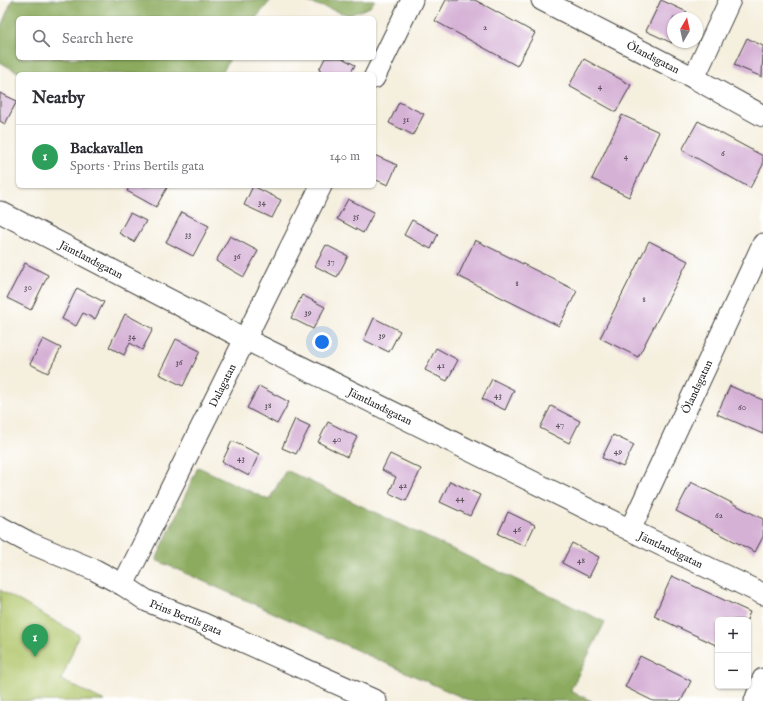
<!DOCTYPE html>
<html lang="en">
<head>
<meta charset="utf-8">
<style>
  :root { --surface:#fff; --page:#f7f7f7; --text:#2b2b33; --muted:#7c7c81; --line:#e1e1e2; --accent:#7c3aed }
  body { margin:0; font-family:"IM FELL English",serif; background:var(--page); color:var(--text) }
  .controls { position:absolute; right:12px; bottom:12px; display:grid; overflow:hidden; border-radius:6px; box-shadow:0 1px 3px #0004 }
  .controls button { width:36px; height:36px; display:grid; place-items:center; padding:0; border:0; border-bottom:1px solid var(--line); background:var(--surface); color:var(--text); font:20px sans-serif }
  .compass { position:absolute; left:667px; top:12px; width:36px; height:36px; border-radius:50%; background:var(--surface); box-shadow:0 1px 3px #0004; rotate:9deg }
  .you { position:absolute; left:322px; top:342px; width:14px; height:14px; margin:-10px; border:3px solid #fff; border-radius:50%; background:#1a73e8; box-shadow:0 0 0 6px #1a73e833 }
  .badge { display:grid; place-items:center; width:26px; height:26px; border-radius:50%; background:var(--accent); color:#fff; font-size:13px; font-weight:700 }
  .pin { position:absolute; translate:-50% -33px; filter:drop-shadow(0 1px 2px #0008) }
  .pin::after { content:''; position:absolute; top:21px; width:14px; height:12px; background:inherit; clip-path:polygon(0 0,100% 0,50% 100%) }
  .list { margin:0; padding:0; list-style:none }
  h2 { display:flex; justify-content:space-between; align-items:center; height:52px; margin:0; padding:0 16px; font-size:17px }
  h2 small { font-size:13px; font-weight:400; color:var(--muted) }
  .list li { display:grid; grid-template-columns:26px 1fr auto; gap:12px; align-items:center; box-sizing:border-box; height:64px; padding:0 16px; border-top:1px solid var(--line) }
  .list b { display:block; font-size:15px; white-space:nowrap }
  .list p { margin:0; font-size:13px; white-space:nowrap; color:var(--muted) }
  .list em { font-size:13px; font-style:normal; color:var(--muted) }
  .icon { flex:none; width:22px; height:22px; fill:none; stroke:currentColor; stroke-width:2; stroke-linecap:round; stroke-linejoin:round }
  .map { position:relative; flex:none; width:763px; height:701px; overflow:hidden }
  .search { position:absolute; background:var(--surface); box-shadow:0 1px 3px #0004; left:16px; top:16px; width:360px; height:44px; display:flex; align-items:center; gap:10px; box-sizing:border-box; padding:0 14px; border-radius:6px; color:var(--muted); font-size:15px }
  .panel { position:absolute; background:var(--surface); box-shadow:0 1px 3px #0004; left:16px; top:72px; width:360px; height:116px; border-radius:6px }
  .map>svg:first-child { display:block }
  .green { fill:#b0c66b; stroke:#667144 }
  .forest { fill:#8cab5f; stroke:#54643e }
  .building { fill:#d5b1d6 }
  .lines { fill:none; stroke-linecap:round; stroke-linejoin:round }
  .minor-casing { stroke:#3d3c39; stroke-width:23 }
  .minor { stroke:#fff; stroke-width:21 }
  .labels { text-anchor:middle; stroke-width:3; stroke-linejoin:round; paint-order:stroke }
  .number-label { font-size:9px; fill:#4a414a }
  .street-label { font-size:11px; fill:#1c1c1c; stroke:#fff }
</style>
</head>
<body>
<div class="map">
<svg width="763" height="701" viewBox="0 0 763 701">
  <rect width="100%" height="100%" fill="#fff"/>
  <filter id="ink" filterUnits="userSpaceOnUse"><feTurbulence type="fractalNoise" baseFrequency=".025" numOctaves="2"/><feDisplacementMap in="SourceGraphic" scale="8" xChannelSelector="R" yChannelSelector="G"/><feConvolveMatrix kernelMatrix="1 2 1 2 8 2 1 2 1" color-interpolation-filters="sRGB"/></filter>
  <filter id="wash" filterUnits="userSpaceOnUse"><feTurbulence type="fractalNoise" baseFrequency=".012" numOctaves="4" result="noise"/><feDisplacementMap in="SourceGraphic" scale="16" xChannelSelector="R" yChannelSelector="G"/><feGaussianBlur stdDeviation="0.9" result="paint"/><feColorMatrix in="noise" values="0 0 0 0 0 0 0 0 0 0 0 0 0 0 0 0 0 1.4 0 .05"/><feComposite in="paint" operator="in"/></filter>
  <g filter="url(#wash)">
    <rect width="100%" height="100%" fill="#f5efde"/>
    <!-- green -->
    <path class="green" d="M0,590L79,635L61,680L105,701H0Z"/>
    <!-- forest -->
    <path class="forest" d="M12,0H271L256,18H18V58H230L222,74H21L0,62V29Z
      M301,0H375L370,7L349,15Z
      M198,467L269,500L286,470L605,622L570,691L592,701H470L156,560Z"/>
    <g id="blocks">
      <!-- building -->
      <path class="building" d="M446,0H475L535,33L517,66L435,21Z
        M661,0L687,12L684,18H673L672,43L646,31Z
        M747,38L763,46L762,77L734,65Z
        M325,58H342L355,65L350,74H326L319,70Z
        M584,59L631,85L616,112L569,86Z
        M0,93L17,101L5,124L0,121Z
        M399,102L424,114L413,135L389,123Z
        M622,115L659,132L629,197L592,179Z
        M698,121L763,156V165L750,188L682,150Z
        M374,155L397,165L388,185L374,179Z
        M130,186H168L156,207L127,191Z
        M253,186L281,200L272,218L244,205Z
        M348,199L374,212L363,233L337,219Z
        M182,212L209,226L193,256L166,242Z
        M130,213L146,221L134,242L119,233Z
        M412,220L438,234L431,249L404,235Z
        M230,236L258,251L244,277L216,261Z
        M475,240L577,291L559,326L458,276Z
        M649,241L688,261L638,357L600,338Z
        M326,245L348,256L337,277L315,266Z
        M25,263L48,275L31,310L7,298Z
        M77,288L104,302L95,319L83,313L76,326L62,319Z
        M302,295L325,307L313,329L291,318Z
        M125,314L153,329L142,350L130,343L124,355L109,347Z
        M374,318L400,331L389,352L364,340Z
        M43,339L61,348L48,373L30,364Z
        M176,339L200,351L183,386L159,374Z
        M436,348L458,360L447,381L425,370Z
        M492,379L514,390L505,410L482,399Z
        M259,386L289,402L277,424L247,408Z
        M730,386L763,400V434L717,414Z
        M551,406L580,421L569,443L540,428Z
        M295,419L310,426L296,454L282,448Z
        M328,422L357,437L347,457L318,442Z
        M613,435L634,445L623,467L602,458Z
        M232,441L259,454L249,476L222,462Z
        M390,454L421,469L406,501L389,493L396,477L382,470Z
        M450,481L480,495L470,516L440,502Z
        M691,482L763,519V537L755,552L676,511Z
        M508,512L535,525L525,546L498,534Z
        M572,543L599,557L589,577L562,563Z
        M672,576L750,612L747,620H718V646L654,616Z
        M640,656L691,681L681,701H653L625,687Z"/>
    </g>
  </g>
  <g filter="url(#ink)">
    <use href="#blocks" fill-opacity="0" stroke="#3d3c39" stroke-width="1"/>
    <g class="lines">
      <defs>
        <g id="minor">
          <path id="s1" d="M542,0L694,78L763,116"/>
          <path d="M374,78L412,0"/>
          <path d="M694,78L730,0"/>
          <path id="s2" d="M0,212L245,339L630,530L763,594"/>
          <path id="s3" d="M0,527L30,543L95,570L123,585L147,601L204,624L376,701"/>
          <path id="s4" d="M630,530L763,244"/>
          <path id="s5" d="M123,585L321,186"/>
          <path d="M755,701L763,679"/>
        </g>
      </defs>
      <!-- minor casing -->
      <use href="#minor" class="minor-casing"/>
      <!-- minor -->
      <use href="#minor" class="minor"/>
    </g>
  </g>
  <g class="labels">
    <!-- number labels -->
    <g class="number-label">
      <text x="485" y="30">2</text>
      <text x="600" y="89">4</text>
      <text x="406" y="122">31</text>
      <text x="723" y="156">6</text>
      <text x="626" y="159">4</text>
      <text x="262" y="205">34</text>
      <text x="356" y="219">35</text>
      <text x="188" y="237">33</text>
      <text x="237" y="259">36</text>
      <text x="331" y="264">37</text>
      <text x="517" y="286">8</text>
      <text x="28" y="290">30</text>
      <text x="644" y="302">8</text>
      <text x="308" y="315">39</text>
      <text x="382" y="338">39</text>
      <text x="132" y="339">34</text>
      <text x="179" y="365">36</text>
      <text x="441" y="368">41</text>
      <text x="498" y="398">43</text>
      <text x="268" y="408">38</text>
      <text x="742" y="410">60</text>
      <text x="560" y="427">47</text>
      <text x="337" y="442">40</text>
      <text x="618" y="454">49</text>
      <text x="241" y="461">43</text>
      <text x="403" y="488">42</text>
      <text x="460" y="501">44</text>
      <text x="719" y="518">62</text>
      <text x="517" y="532">46</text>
      <text x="581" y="563">48</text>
    </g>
    <!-- street labels -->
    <g class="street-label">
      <text dy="4" stroke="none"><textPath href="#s1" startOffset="125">Ölandsgatan</textPath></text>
      <text dy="4" stroke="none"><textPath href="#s2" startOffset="103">Jämtlandsgatan</textPath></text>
      <text dy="4" stroke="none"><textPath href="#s5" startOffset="223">Dalagatan</textPath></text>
      <text dy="4" stroke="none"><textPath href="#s4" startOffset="158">Ölandsgatan</textPath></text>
      <text dy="4" stroke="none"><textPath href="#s2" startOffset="427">Jämtlandsgatan</textPath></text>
      <text dy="4" stroke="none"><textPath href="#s2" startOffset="751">Jämtlandsgatan</textPath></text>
      <text dy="4" stroke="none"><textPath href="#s3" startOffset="207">Prins Bertils gata</textPath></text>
    </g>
  </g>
</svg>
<div class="controls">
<button>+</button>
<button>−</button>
</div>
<svg class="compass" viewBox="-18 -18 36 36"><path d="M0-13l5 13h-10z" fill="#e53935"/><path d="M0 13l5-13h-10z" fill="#7c7c81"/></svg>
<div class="you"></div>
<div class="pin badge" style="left:35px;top:657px;background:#2e9e5b">1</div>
<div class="search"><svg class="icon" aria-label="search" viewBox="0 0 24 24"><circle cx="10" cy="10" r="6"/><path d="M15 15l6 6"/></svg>Search here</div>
<section class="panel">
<h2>Nearby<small></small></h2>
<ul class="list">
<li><span class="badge" style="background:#2e9e5b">1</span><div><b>Backavallen</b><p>Sports · Prins Bertils gata</p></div><em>140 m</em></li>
</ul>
</section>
</div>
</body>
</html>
